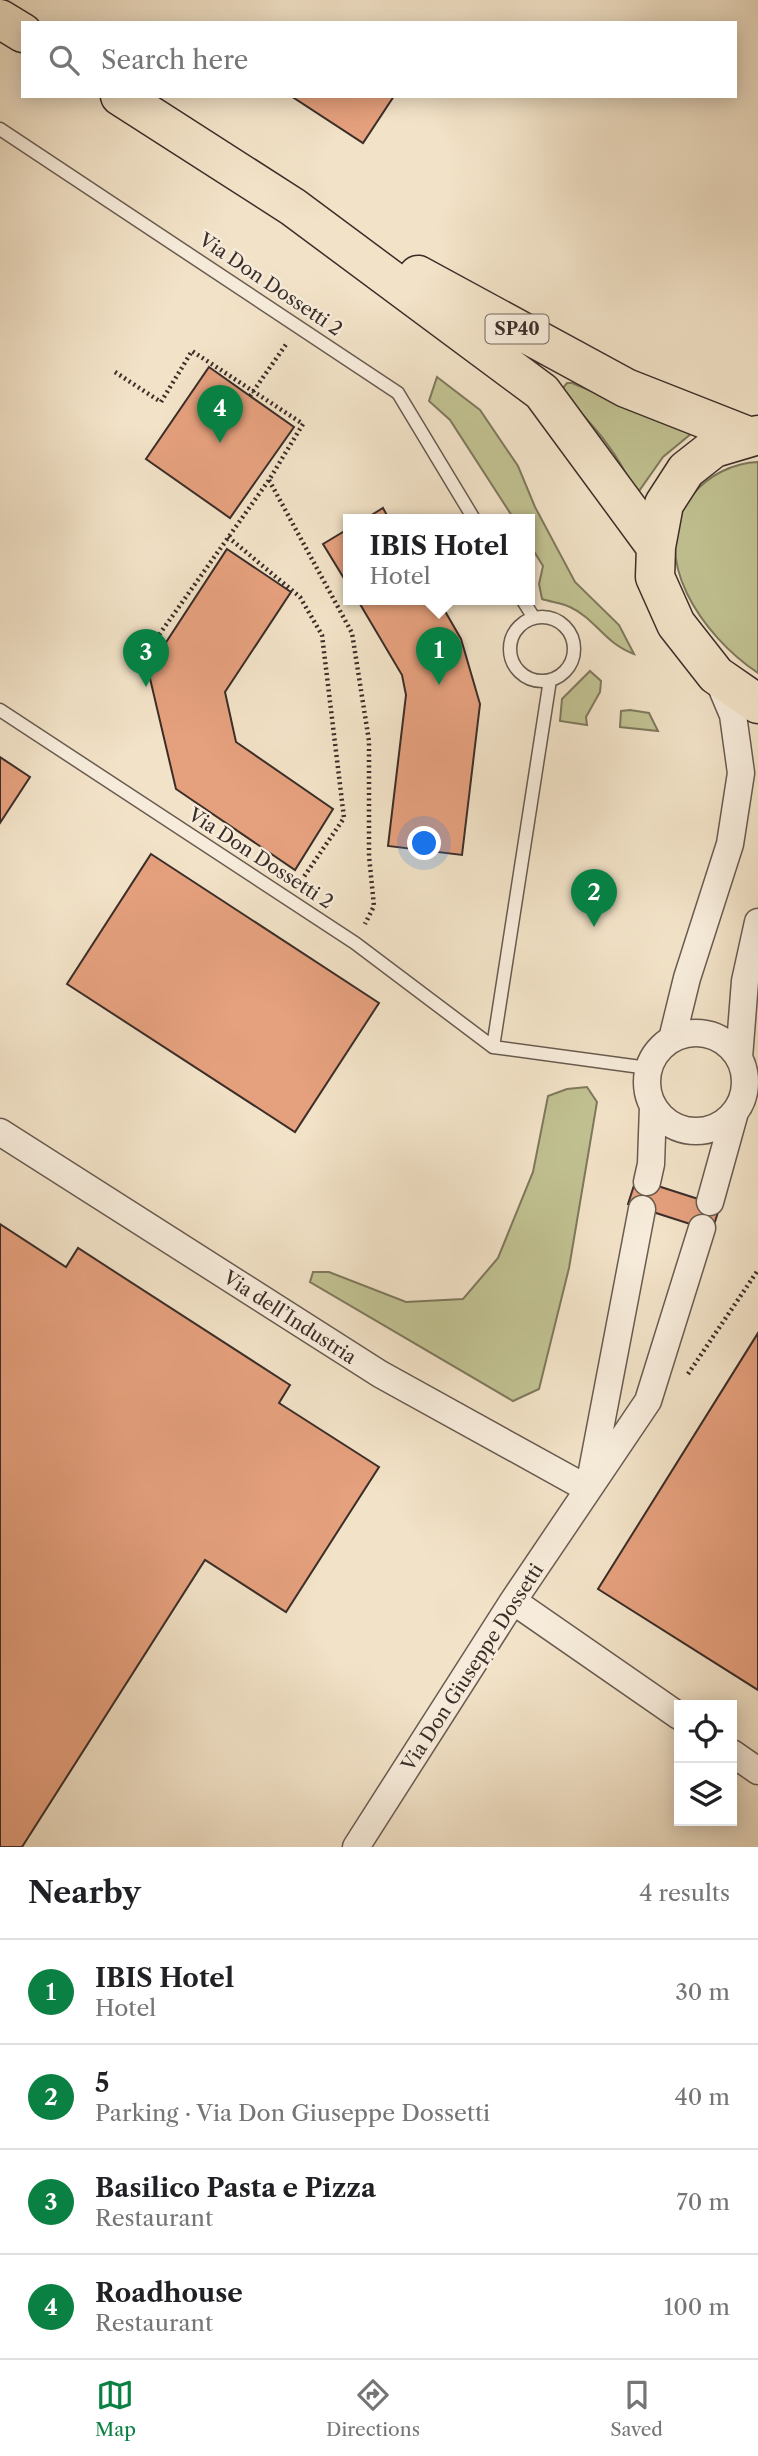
<!DOCTYPE html>
<html lang="en">
<head>
<meta charset="utf-8">
<style>
  :root { --surface:#fff; --page:#f6f6f6; --text:#202124; --muted:#757577; --line:#e0e0e0; --accent:#0b8043 }
  body { margin:0; font-family:"Libre Caslon Text",serif; background:var(--page); color:var(--text) }
  .controls { position:absolute; right:21px; bottom:21px; display:grid; overflow:hidden; border-radius:0px; box-shadow:0 4px 18px #0003 }
  .controls button { width:63px; height:63px; display:grid; place-items:center; padding:0; border:0; border-bottom:2px solid var(--line); background:var(--surface); color:var(--text); font:35px sans-serif }
  .you { position:absolute; left:425px; top:844px; width:24px; height:24px; margin:-18px; border:5px solid #fff; border-radius:50%; background:#1a73e8; box-shadow:0 0 0 10px #1a73e833 }
  .badge { display:grid; place-items:center; width:46px; height:46px; border-radius:50%; background:var(--accent); color:#fff; font-size:23px; font-weight:700 }
  .pin { position:absolute; translate:-50% -58px; filter:drop-shadow(0 2px 4px #0008) }
  .pin::after { content:''; position:absolute; top:37px; width:24px; height:21px; background:inherit; clip-path:polygon(0 0,100% 0,50% 100%) }
  .popup { position:absolute; left:343px; top:514px; width:192px; height:91px; box-sizing:border-box; display:grid; place-content:center; border-radius:0px; background:var(--surface); filter:drop-shadow(0 2px 5px #0005); font-size:23px; white-space:nowrap; color:var(--muted) }
  .popup b { font-size:26px; color:var(--text) }
  .popup::after { content:''; position:absolute; left:50%; top:100%; margin-left:-14px; border:14px solid transparent; border-top-color:var(--surface) }
  .list { margin:0; padding:0; list-style:none }
  h2 { display:flex; justify-content:space-between; align-items:center; height:91px; margin:0; padding:0 28px; font-size:30px }
  h2 small { font-size:23px; font-weight:400; color:var(--muted) }
  .list li { display:grid; grid-template-columns:46px 1fr auto; gap:21px; align-items:center; box-sizing:border-box; height:105px; padding:0 28px; border-top:2px solid var(--line) }
  .list b { display:block; font-size:26px; white-space:nowrap }
  .list p { margin:0; font-size:23px; white-space:nowrap; color:var(--muted) }
  .list em { font-size:23px; font-style:normal; color:var(--muted) }
  .icon { flex:none; width:38px; height:38px; fill:none; stroke:currentColor; stroke-width:2; stroke-linecap:round; stroke-linejoin:round }
  .map { position:relative; flex:none; width:758px; height:1847px; overflow:hidden }
  .search { position:absolute; background:var(--surface); box-shadow:0 4px 18px #0003; left:21px; right:21px; top:21px; height:77px; display:flex; align-items:center; gap:18px; box-sizing:border-box; padding:0 24px; border-radius:0px; color:var(--muted); font-size:26px }
  .sheet { height:511px; background:var(--surface) }
  nav { display:flex; justify-content:space-around; align-items:center; box-sizing:border-box; height:98px; border-top:2px solid var(--line); background:var(--surface); font-size:19px; color:var(--muted) }
  nav a { display:grid; justify-items:center; gap:4px }
  nav .on { color:var(--accent) }
  .map>svg:first-child { display:block }
  .grass { fill:#c1c191; stroke:#7e785d; stroke-width:2 }
  .building { fill:#e5a07d; stroke:#3b2e29; stroke-width:2 }
  .lines { fill:none; stroke-linecap:round; stroke-linejoin:round }
  .service-casing { stroke:#695b50; stroke-width:15 }
  .minor-casing { stroke:#695b50; stroke-width:29 }
  .primary-casing { stroke:#3b2e29; stroke-width:41 }
  .path { stroke:#3b2e29; stroke-width:4.5; stroke-dasharray:2 3.5; stroke-linecap:butt }
  .service { stroke:#f7ecdb; stroke-width:12 }
  .minor { stroke:#f7ecdb; stroke-width:26 }
  .primary { stroke:#f2e2c7; stroke-width:38 }
  .labels { text-anchor:middle; stroke-width:5; stroke-linejoin:round; paint-order:stroke }
  .shield { fill:#f7ecdb; stroke:#73675e; stroke-width:2 }
  .shield-label { font-size:18px; font-weight:bold; fill:#3b2e29 }
  .street-label { font-size:19px; fill:#3b2e29; stroke:#f7ecdb }
</style>
</head>
<body>
<div class="map">
<svg width="758" height="1847" viewBox="0 0 758 1847">
  <rect width="100%" height="100%" fill="#f2e2c7"/>
  <filter id="stains"><feTurbulence type="fractalNoise" baseFrequency=".00286" numOctaves="4"/><feColorMatrix values="0 0 0 0 .2 0 0 0 0 .09 0 0 0 0 .02 0 0 0 .5 -.17"/></filter>
  <radialGradient id="worn" r=".72"><stop offset=".6" stop-color="#630" stop-opacity="0"/><stop offset="1" stop-color="#630" stop-opacity=".3"/></radialGradient>
  <!-- grass -->
  <path class="grass" d="M437,377L480,410L518,466L535,507L575,582L619,625L634,654C604,643 596,619 570,607C562,603 551,602 542,599L539,584L543,566L530,545V519H514L450,420L429,401Z
    M567,383H572L692,433L663,457L639,491L634,492C620,454 592,424 564,395L562,389Z
    M758,462V673C704,637 644,556 693,494C709,475 733,463 758,462Z
    M590,671L601,681L600,692L586,717L587,725L560,721L562,699Z
    M630,710L649,713L658,731L620,727L621,711Z
    M587,1087L597,1102L569,1268L539,1389L513,1401L310,1282L313,1272H329L406,1302L463,1299L498,1258L533,1172L548,1096L567,1089Z"/>
  <!-- building -->
  <path class="building" d="M291,96H394L363,143Z
    M209,367L294,427L230,518L146,459Z
    M383,508L389,519H365Z
    M348,529V585L323,544Z
    M227,549L291,592L225,692L236,742L333,809L295,870L176,789L148,670Z
    M357,599H438L461,639L480,704L462,855L388,846L406,695L402,675Z
    M0,757L30,777L0,823Z
    M151,854L379,1003L295,1132L67,984Z
    M636,1179L720,1206L712,1231L628,1204Z
    M0,1224L66,1267L78,1248L290,1385L279,1403L379,1467L286,1612L205,1560L22,1847H0Z
    M758,1333V1690L598,1589Z"/>
  <g class="lines">
    <defs>
      <path id="service" d="M0,129L398,393L474,519
        M522,599L534,618
        M510 649a32 32 0 1 1 64 0a32 32 0 1 1-64 0Z
        M0,710L355,943L493,1047L648,1068
        M493,1047L550,680"/>
      <path id="minor" d="M647 1082a49 49 0 1 1 98 0a49 49 0 1 1-98 0Z
        M672,1039L687,978L730,844L741,773L733,715L717,677
        M739,1058L745,981L758,922
        M0,1132L380,1374L588,1489
        M647,1182L651,1164L653,1106
        M710,1202L735,1112
        M591,1476L642,1209
        M513,1601L679,1716
        M732,1753L758,1771
        M356,1847L513,1601L648,1401L702,1228"/>
      <path id="primary" d="M0,19L23,33
        M120,96L293,207L542,392L656,547
        M418,275L626,388L748,436
        M758,435L714,448L686,470L664,504L656,547L655,577L676,624L716,675L758,704"/>
    </defs>
    <!-- service casing -->
    <use href="#service" class="service-casing"/>
    <!-- minor casing -->
    <use href="#minor" class="minor-casing"/>
    <!-- primary casing -->
    <use href="#primary" class="primary-casing"/>
    <!-- path -->
    <path class="path" d="M115,372L161,402L192,351L303,424L269,480L139,663L127,664
      M250,396L287,343
      M269,480L352,633L369,741V856L374,906L365,924
      M228,537L300,597L322,635L344,818L299,884
      M688,1374L758,1270"/>
    <!-- service -->
    <use href="#service" class="service"/>
    <!-- minor -->
    <use href="#minor" class="minor"/>
    <!-- primary -->
    <use href="#primary" class="primary"/>
  </g>
  <g class="labels">
    <!-- shield labels -->
    <rect class="shield" x="485.5" y="314.5" width="63" height="29" rx="5"/>
    <g class="shield-label">
      <text x="517" y="335">SP40</text>
    </g>
    <!-- street labels -->
    <g class="street-label">
      <text transform="translate(271 284) rotate(34)" y="7">Via Don Dossetti 2</text>
      <text transform="translate(261 858) rotate(33)" y="7">Via Don Dossetti 2</text>
      <text transform="translate(290 1317) rotate(33)" y="7">Via dell’Industria</text>
      <text transform="translate(472 1667) rotate(-57)" y="7">Via Don Giuseppe Dossetti</text>
    </g>
  </g>
  <rect width="100%" height="100%" filter="url(#stains)"/>
  <rect width="100%" height="100%" fill="url(#worn)"/>
</svg>
<div class="controls">
<button><svg class="icon" aria-label="locate" viewBox="0 0 24 24"><circle cx="12" cy="12" r="6"/><path d="M12 2v4M12 18v4M2 12h4M18 12h4"/></svg></button>
<button><svg class="icon" aria-label="layers" viewBox="0 0 24 24"><path d="M12 4l9 5-9 5-9-5zM3 14l9 5 9-5"/></svg></button>
</div>
<div class="you"></div>
<div class="pin badge" style="left:439px;top:685px">1</div>
<div class="popup"><b>IBIS Hotel</b>Hotel</div>
<div class="pin badge" style="left:594px;top:927px">2</div>
<div class="pin badge" style="left:146px;top:687px">3</div>
<div class="pin badge" style="left:220px;top:443px">4</div>
<div class="search"><svg class="icon" aria-label="search" viewBox="0 0 24 24"><circle cx="10" cy="10" r="6"/><path d="M15 15l6 6"/></svg>Search here</div>
</div>
<section class="sheet">
<h2>Nearby<small>4 results</small></h2>
<ul class="list">
<li><span class="badge">1</span><div><b>IBIS Hotel</b><p>Hotel</p></div><em>30 m</em></li>
<li><span class="badge">2</span><div><b>5</b><p>Parking · Via Don Giuseppe Dossetti</p></div><em>40 m</em></li>
<li><span class="badge">3</span><div><b>Basilico Pasta e Pizza</b><p>Restaurant</p></div><em>70 m</em></li>
<li><span class="badge">4</span><div><b>Roadhouse</b><p>Restaurant</p></div><em>100 m</em></li>
</ul>
</section>
<nav>
<a class="on"><svg class="icon" aria-label="map" viewBox="0 0 24 24"><path d="M3 6l6-2 6 2 6-2v14l-6 2-6-2-6 2zM9 4v14M15 6v14"/></svg>Map</a>
<a><svg class="icon" aria-label="directions" viewBox="0 0 24 24"><path d="M12 3l9 9-9 9-9-9zM9 14v-3h6M13 9l2 2-2 2"/></svg>Directions</a>
<a><svg class="icon" aria-label="saved" viewBox="0 0 24 24"><path d="M7 4h10v16l-5-4-5 4z"/></svg>Saved</a>
</nav>
</body>
</html>
